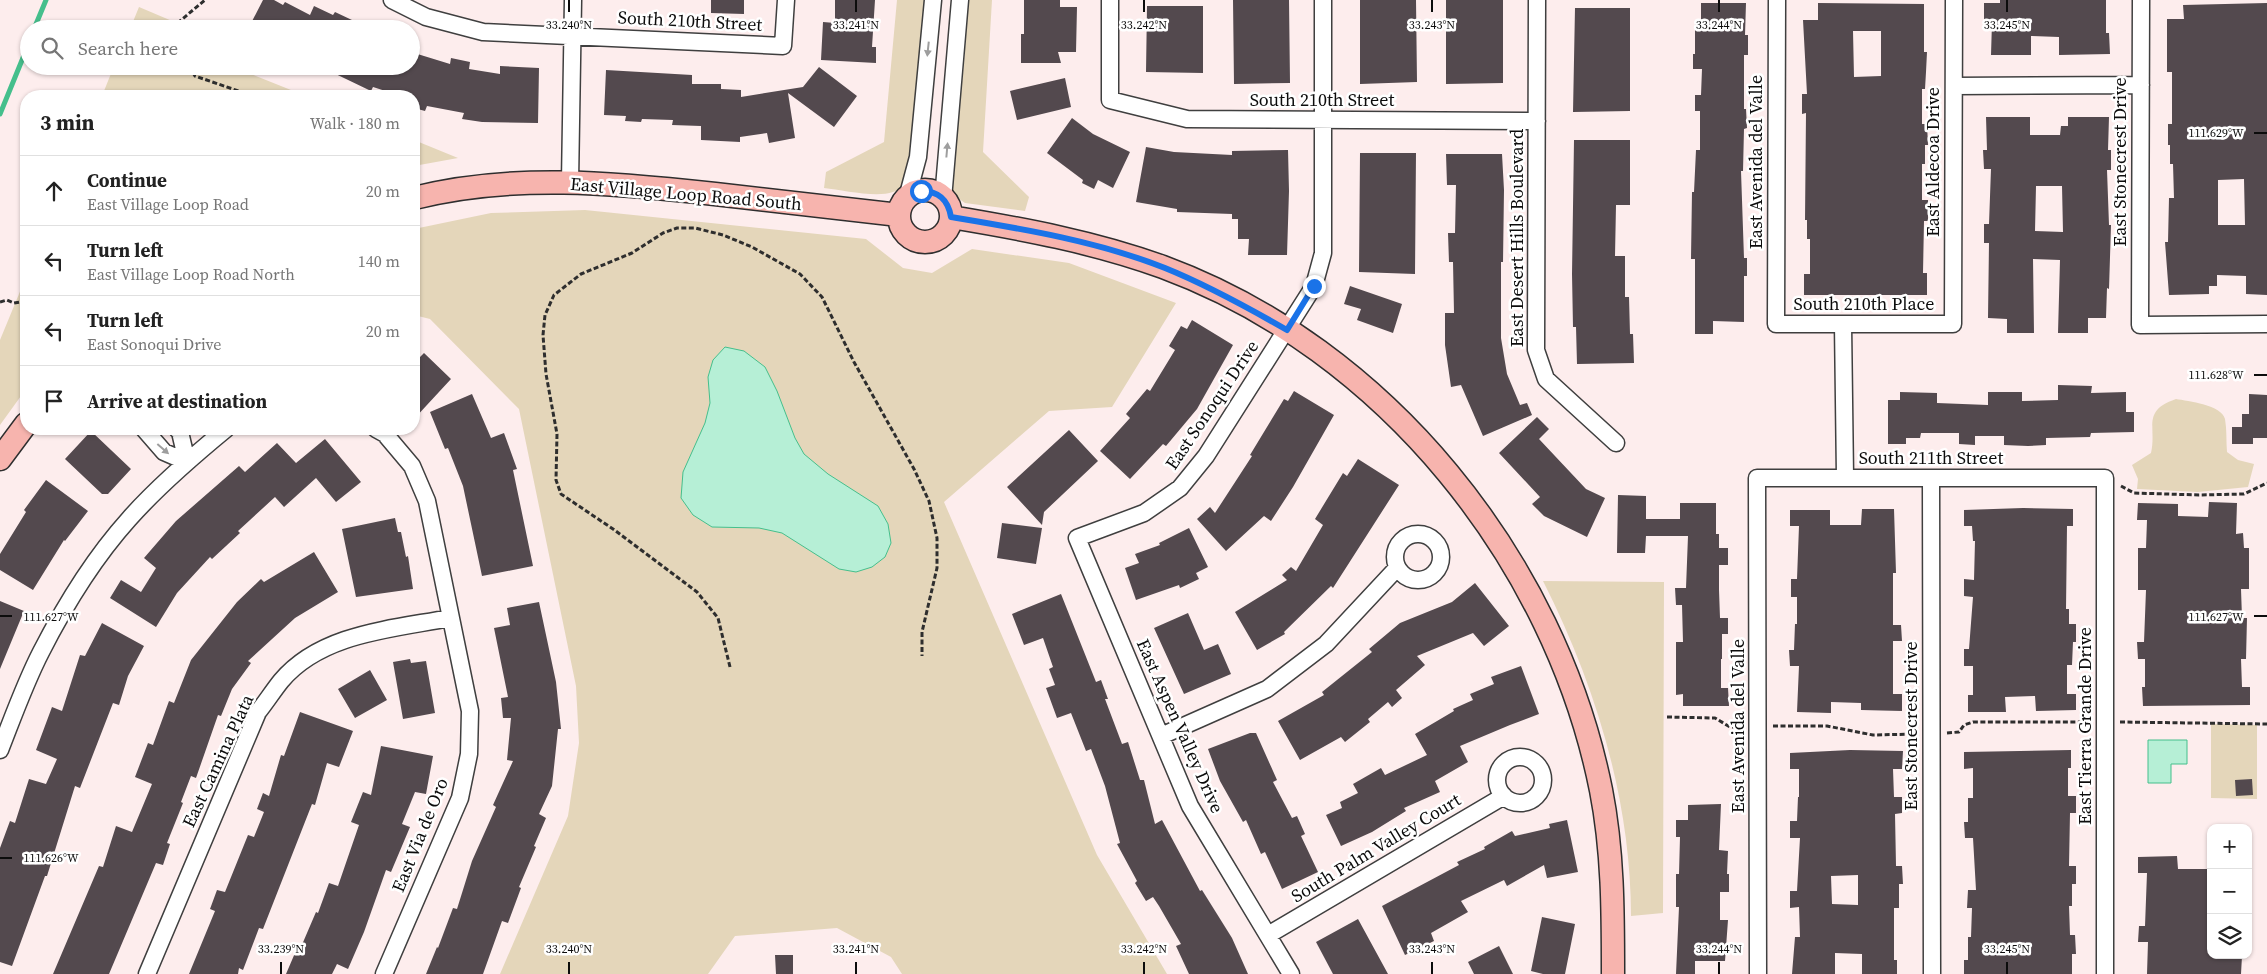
<!DOCTYPE html>
<html lang="en">
<head>
<meta charset="utf-8">
<style>
  :root { --surface:#fff; --page:#f6f6f6; --text:#222; --muted:#767676; --line:#e0e0e0 }
  body { margin:0; font-family:"Source Serif 4",serif; background:var(--page); color:var(--text) }
  .controls { position:absolute; right:15px; bottom:15px; display:grid; overflow:hidden; border-radius:10px; box-shadow:0 1px 4px #0004 }
  .controls button { width:45px; height:45px; display:grid; place-items:center; padding:0; border:0; border-bottom:1px solid var(--line); background:var(--surface); color:var(--text); font:25px sans-serif }
  .stop { position:absolute; width:15px; height:15px; margin:-11px; border:4px solid #1a73e8; border-radius:50%; background:#fff }
  .stop.end { background:#1a73e8; border-color:#fff; box-shadow:0 1px 5px #0008 }
  .list { margin:0; padding:0; list-style:none }
  h2 { display:flex; justify-content:space-between; align-items:center; height:65px; margin:0; padding:0 20px; font-size:21px }
  h2 small { font-size:16px; font-weight:400; color:var(--muted) }
  .list li { display:grid; grid-template-columns:32px 1fr auto; gap:15px; align-items:center; box-sizing:border-box; height:70px; padding:0 20px; border-top:1px solid var(--line) }
  .list b { display:block; font-size:19px; white-space:nowrap }
  .list p { margin:0; font-size:16px; white-space:nowrap; color:var(--muted) }
  .list em { font-size:16px; font-style:normal; color:var(--muted) }
  .icon { flex:none; width:28px; height:28px; fill:none; stroke:currentColor; stroke-width:2; stroke-linecap:round; stroke-linejoin:round }
  .map { position:relative; flex:none; width:2267px; height:974px; overflow:hidden }
  .search { position:absolute; background:var(--surface); box-shadow:0 1px 4px #0004; left:20px; top:20px; width:400px; height:55px; display:flex; align-items:center; gap:12px; box-sizing:border-box; padding:0 18px; border-radius:28px; color:var(--muted); font-size:19px }
  .panel { position:absolute; background:var(--surface); box-shadow:0 1px 4px #0004; left:20px; top:90px; width:400px; height:345px; border-radius:20px }
  .map>svg:first-child { display:block }
  .green { fill:#e4d6ba }
  .water { fill:#b6efd6; stroke:#45bf8c }
  .lines { fill:none; stroke-linecap:round; stroke-linejoin:round }
  .stream { stroke:#45bf8c; stroke-width:5 }
  .building { fill:#53494e; fill-rule:evenodd }
  .street-casing { stroke:#3f3f3f; stroke-width:19 }
  .secondary-casing { stroke:#2e2e2e; stroke-width:25 }
  .path { stroke:#2e2e2e; stroke-width:3; stroke-dasharray:5 2.5; stroke-linecap:butt }
  .street { stroke:#fff; stroke-width:16 }
  .secondary { stroke:#f7b4ae; stroke-width:22 }
  .oneway { fill:#9e9e9e }
  .route { stroke:#1a73e8; stroke-width:6 }
  .ticks { fill:none; stroke:#0c0c0c; stroke-width:2 }
  .labels { text-anchor:middle; stroke-width:5; stroke-linejoin:round; paint-order:stroke }
  .street-label { font-size:18px; fill:#0c0c0c; stroke:#fff }
  .ticks-label { font-size:12px; text-anchor:middle; fill:#0c0c0c; stroke:#fff; stroke-width:5; stroke-linejoin:round; paint-order:stroke }
</style>
</head>
<body>
<div class="map">
<svg width="2267" height="974" viewBox="0 0 2267 974">
  <rect width="100%" height="100%" fill="#fdeded"/>
  <!-- green -->
  <path class="green" d="M897,0H926L908,175C905,183 901,190 893,192C876,198 842,190 824,188L826,172L884,142Z
    M968,0H992L983,152L1029,197L1025,211L965,203L955,196L951,184L964,64Z
    M139,7L191,29H130Z
    M114,66H239L246,72L306,96H102Z
    M414,140L458,158L414,166Z
    M585,210L866,239L903,268L932,273L972,249L1069,263L1176,303L1112,407L1049,411L944,502L1097,855L1167,974H902L891,957L837,928L735,936L708,974H500L568,816L579,743L576,686L519,409L430,319L414,315V229L491,213Z
    M26,277V389L0,425V340Z
    M2176,399C2188,401 2222,405 2225,419C2227,430 2226,441 2227,452L2238,460L2254,464L2248,487L2198,492L2137,489L2138,479L2132,465L2151,453C2157,427 2141,411 2176,399Z
    M1543,581L1664,582L1663,913L1631,916C1631,799 1595,684 1543,581Z
    M2211,724L2257,725V799L2211,798Z"/>
  <!-- water -->
  <path class="water" d="M725,347L744,351L765,367L777,391L795,438L804,454L828,474L878,506L888,524L891,543L885,557L872,567L856,572L839,569L782,533L759,528L712,527L693,515L681,498L683,472L705,423L710,403L708,377L713,360Z
    M2148,740H2187V764H2171V783H2148Z"/>
  <g class="lines">
    <!-- stream -->
    <path class="stream" d="M34,29L46,0
      M0,114L29,43"/>
  </g>
  <!-- building -->
  <path class="building" d="M263,0H274L283,5L285,2L310,15L314,6L333,15L335,12L371,29H248Z
    M711,0H744V14L711,13Z
    M835,0H875L872,47H876V63L821,60L823,22L835,23Z
    M1024,0H1060V7H1077L1076,52H1058L1061,63H1021V34H1024Z
    M1233,0H1289L1290,83L1234,84Z
    M1360,0H1416L1417,82L1360,84Z
    M1446,0H1503V83L1446,84Z
    M2000,0H2106V33H2109L2110,54L2059,55V37L2031,36V55H1991L1992,22L1984,23V3H2000Z
    M1701,3H1746L1745,35H1748V55H1744V109H1746L1747,128L1744,129L1743,171H1741L1744,258H1747V276H1744V322L1713,321V334H1695V259H1691L1692,192H1694L1696,150H1700V111H1695V95H1701L1702,69H1693V54H1695V21H1701Z
    M1818,3L1924,4V52H1927L1926,72L1925,89H1922V124H1927L1928,145H1925V164H1922V200H1928V221H1924L1923,273H1927V295H1804V274H1810V239H1807V220H1805L1806,113L1802,114V94H1807L1803,20H1818ZM1853,31H1881V76L1854,77Z
    M2267,3V295L2246,294V276L2217,275V286H2209V294L2169,295L2165,242H2168L2169,198H2174L2173,164H2170V145H2168V124H2172V72H2167V19H2184L2183,5ZM2244,179L2245,225H2218V180Z
    M1147,6H1203V73L1146,72Z
    M1575,8H1630V111L1573,112Z
    M411,52L450,64L451,58L470,62L469,69L500,74V66L539,68L538,123L482,122L462,119L464,113L427,106L425,111L414,108V96H401L373,87L371,91L319,66H411Z
    M819,67L857,96L834,127L788,93L795,138L769,143L767,133L740,137V142L701,140V126L672,125L673,120L642,119L641,122L625,121L626,116L604,115L606,70L692,75V84H721V89L741,90V97L803,87Z
    M1065,78L1071,107L1017,120L1010,91Z
    M1986,117H2030V135H2060L2061,126H2068V117H2109L2108,150H2111V170H2107L2109,225H2111L2109,289L2107,288L2106,318H2088V333H2058L2060,260L2033,259L2034,333H2007V319L1988,318L1989,243H1984V224H1989L1991,169H1984L1983,150H1987ZM2036,186H2062L2063,232L2035,231Z
    M1072,118L1093,134L1130,152L1113,188L1098,180L1094,189L1082,183L1083,180L1047,153Z
    M1574,140H1630V205H1616L1615,256H1625V297H1629L1630,334H1633L1634,363L1577,364L1576,327H1573L1572,274Z
    M1146,147L1174,152L1232,155V151L1288,150L1289,191L1287,255H1248L1249,239H1238V219H1232V214L1177,212V209L1136,202Z
    M1360,153H1416L1415,274L1359,272Z
    M1446,154H1502L1504,190L1503,262H1501V338L1507,374L1520,405L1527,403L1532,415L1483,436L1461,385L1451,387L1445,345V313H1454L1453,262H1449L1448,233H1455L1456,185H1447Z
    M1350,286L1402,304L1393,333L1357,320L1361,309L1344,304Z
    M1192,320L1233,345L1197,409L1166,446L1163,444L1130,479L1100,451L1130,418L1126,414L1147,389L1150,391L1175,350L1169,346L1181,326L1187,329Z
    M424,353L451,379L414,419V363Z
    M2058,385L2092,386L2091,393L2126,392V412H2134V432L2091,433L2090,437L2046,438V445L2028,446L2004,445V436H1975V445L1959,444V433H1921L1920,438H1906V444H1888V400H1900V392L1937,393V403L1988,405V392H2022V401L2058,400Z
    M1294,391L1334,415L1293,487L1271,521L1264,516L1226,551L1197,519L1210,507L1215,513L1252,456L1250,455L1284,399L1288,401Z
    M472,394L491,438L504,433L517,469L513,470L533,566L482,576L463,486L448,448L445,449L430,412Z
    M2249,394L2267,395V438H2253V444H2232V427H2242V414H2249Z
    M1537,417L1549,429L1539,439L1586,489L1605,498L1587,537L1544,516L1532,504L1540,497L1499,453Z
    M1069,430L1098,461L1044,512L1042,525L1007,487Z
    M91,431L131,469L108,494H102L65,459Z
    M325,439L361,482L336,502L316,478L284,507L275,497L238,531L240,533L212,559L210,557L177,593L156,627L110,598L121,580L141,592L156,568L144,558L176,521L239,466L245,472L277,443L296,463Z
    M1358,459L1399,485L1333,588L1331,586L1284,632L1285,634L1257,650L1235,612L1287,580L1282,575L1291,567L1296,571L1323,525L1315,519L1343,473L1347,476Z
    M46,480L88,511L65,541L64,540L33,590L0,570V554L26,512L24,510Z
    M1618,495L1646,496V519H1680V503H1716V534H1719V548H1728V565H1719V590L1720,618H1728V634H1722V659H1721V688H1728L1729,706H1683V694L1676,695V642H1683L1682,605H1676L1675,588H1686L1688,536H1646L1645,553H1617Z
    M2209,502L2237,503L2236,534L2243,533L2244,548H2249V589H2241L2242,618H2247L2246,659H2241L2242,687H2250V705L2143,706L2142,687H2145V659H2138L2137,642H2144L2146,590H2138V548H2146L2147,520H2137L2138,503L2178,504V516L2208,517Z
    M2023,508L2073,509V526H2067L2066,609H2069V624H2076V642H2073L2072,665H2067V694H2076V710L2036,711L2035,696L2005,697L2006,712H1968V695H1973V666H1964V649H1969L1973,597L1964,596V579L1974,580L1975,541H1973L1972,526H1964V510Z
    M1862,509H1894L1896,573H1893V625H1901L1902,641H1893V694H1902V711L1861,710V703L1831,702V713L1797,712L1799,666H1790L1789,650H1794L1795,624H1797V597H1791V579H1797L1799,526H1790V510H1830V525H1861Z
    M395,518L398,532H401L406,557L408,556L413,589L356,597L342,529Z
    M1002,523L1042,528L1036,564L997,558Z
    M1189,528L1208,567L1196,573L1199,579L1180,588L1179,585L1136,600L1125,568L1139,563L1135,554L1160,545L1159,543Z
    M314,552L338,592L295,618L248,661L251,663L232,689L221,716L218,715L196,778L191,776L181,802L183,803L167,843L170,844L163,865L156,863L109,974H53L99,866L103,867L116,826L132,832L152,784L135,777L148,743L153,745L169,701L174,703L191,660L237,602L261,579L264,582Z
    M1475,583L1509,626L1484,646L1473,633L1417,656L1425,665L1396,690L1402,698L1392,707L1388,702L1368,719L1370,722L1345,742L1341,737L1300,760L1278,721L1324,695L1322,692L1372,652L1369,649L1400,623L1452,602Z
    M1061,594L1096,682L1101,680L1108,699H1105L1122,744L1128,742L1140,780H1144L1155,824L1162,820L1200,891L1202,890L1232,938L1248,974H1189L1176,946L1181,944L1159,906L1153,897L1146,901L1135,883L1137,881L1117,844L1120,843L1105,786L1091,749L1086,751L1071,713L1057,718L1046,688L1055,685L1049,669L1053,667L1043,638L1024,645L1012,614Z
    M0,601L24,611L0,669Z
    M539,602L556,682L561,729H558L552,786L539,814L546,818L534,846L536,847L519,887L521,888L508,923L502,921L483,974H426L437,947L438,948L453,908L457,909L472,861L496,807L493,805L513,761L507,760L511,718H503L501,698L508,697L494,628L510,625L507,608Z
    M1188,613L1204,650L1218,644L1231,674L1184,694L1154,628Z
    M102,623L144,646L128,676L119,705L113,703L80,788L75,786L47,876H45L12,966L0,962V848L10,821L15,823L29,779L46,784L57,759L36,750L52,707L62,711L80,655L85,656Z
    M410,659L411,663L426,661L435,713L403,719L393,662Z
    M1521,666L1539,714L1510,725L1460,746L1468,762L1435,781L1440,792L1404,808L1406,811L1372,832L1341,846L1326,815L1342,808L1340,802L1358,793L1353,784L1381,768L1385,775L1427,755L1415,734L1454,711L1453,709L1473,700L1470,694L1494,684L1491,677Z
    M370,670L387,700L355,718L338,689Z
    M300,712L353,731L339,767L327,763L315,805L312,804L263,929L259,928L243,970L239,968L238,974H189L215,911L210,909L217,890L225,892L248,835L254,837L264,812L257,809L263,793L269,796L281,755L284,756Z
    M1250,733H1256L1277,780L1273,782L1292,818L1297,816L1305,834L1301,836L1318,872L1282,889L1265,852L1261,854L1246,820L1243,822L1220,781L1208,749Z
    M381,746L433,756L426,794L415,792L402,824L410,827L391,872L386,870L364,932L348,969L337,964L332,974H286L295,953L298,954L316,912L318,913L329,883L338,886L359,825L351,822L363,792L371,795Z
    M1850,750L1903,751L1902,769H1893L1894,797H1902V813L1895,814L1896,866H1902L1903,884H1899V908H1894V960H1897V974H1862V954L1835,953V974H1792L1795,937H1800L1799,907L1790,908V891H1797L1800,838H1790V821H1797L1798,797H1799V769H1790V753ZM1858,875V905L1832,904L1831,876Z
    M2071,750V768H2068V796H2076V813H2070L2069,866H2076V884H2072V906H2069L2070,935H2075L2076,954H2072V974H1964V960H1968V937H1971L1972,908H1967L1968,890H1976L1973,838H1965L1964,822H1968V798H1973V768L1964,769V752Z
    M2252,779L2253,795L2236,796L2235,780Z
    M1721,804L1719,850L1728,851L1727,874H1729V892H1720V920H1728L1725,961H1695V974H1676L1679,907H1676V874H1679L1680,837H1676V820H1688V805Z
    M1567,820L1578,872L1547,878L1544,865L1507,886L1504,880L1461,901L1468,912L1431,933L1434,941L1405,955L1382,906L1459,865L1457,862L1485,849L1484,847L1512,831L1515,836L1550,828L1549,824Z
    M2177,856L2178,869H2211V955L2242,956L2241,974H2147L2148,942H2138L2139,926H2145L2147,873H2138V857Z
    M1542,917L1575,924L1565,974H1543L1531,971Z
    M1358,919L1388,974H1333L1316,942Z
    M1499,946L1513,974H1474L1468,962Z
    M775,955H793V974H776Z"/>
  <g class="lines">
    <defs>
      <path id="street" d="M392,0L426,17L483,32L783,46L786,0
        M1110,0V100L1187,119L1537,121
        M1537,0L1536,350L1546,379L1616,443
        M1777,0L1776,324H1953L1954,0
        M2141,0L2140,325L2267,324
        M1954,86L2141,85
        M570,182L573,0
        M907,198L918,157L933,0
        M943,199L960,0
        M1843,324L1845,477
        M144,429L164,452L187,462
        M177,429L180,432L187,462
        M376,429L385,434L412,466L427,501L470,711L469,754L460,798L384,974
        M1931,478L1932,974
        M1395 557a23 23 0 1 1 46 0a23 23 0 1 1-46 0Z
        M1161,736L1267,689L1326,644L1397,568
        M0,750C13,717 25,683 41,652C65,605 93,559 129,519C158,486 192,457 226,429
        M1497 780a23 23 0 1 1 46 0a23 23 0 1 1-46 0Z
        M1268,935L1504,796
        M147,974L258,712C266,702 273,691 281,681C321,633 393,629 450,618
        M1291,974L1190,806L1077,538L1144,513L1180,488L1206,456L1314,286L1323,253V0
        M1758,974L1757,478H2105V974"/>
      <path id="secondary" d="M899 216a26 26 0 1 1 52 0a26 26 0 1 1-52 0Z
        M414,198C512,173 615,183 715,194C776,201 837,208 899,215
        M951,217C1023,229 1094,242 1163,267C1385,349 1555,560 1601,790C1613,851 1613,912 1613,974
        M0,459L26,424"/>
    </defs>
    <!-- street casing -->
    <use href="#street" class="street-casing"/>
    <!-- secondary casing -->
    <use href="#secondary" class="secondary-casing"/>
    <!-- path -->
    <path class="path" d="M174,29V26L205,0
      M189,66L195,76L253,96
      M0,302L7,300L14,303L26,301
      M2121,486L2134,493L2199,495L2244,494L2267,483
      M730,667L718,618L697,592L613,529L561,494L556,480L557,434L546,374L543,335L545,315L554,295L581,274L632,253L663,233L677,228H695L723,235L752,247L800,274L822,297L854,362L914,469L929,501L937,538V568L922,632V656
      M1667,717L1715,718L1730,727H1742
      M2120,722L2267,724
      M1773,726H1827L1873,735L1916,734
      M1947,733L1959,732L1964,725L1973,722H2089"/>
    <!-- street -->
    <use href="#street" class="street"/>
    <!-- secondary -->
    <use href="#secondary" class="secondary"/>
  </g>
  <!-- one-way arrows -->
  <defs><path id="oneway-solid" d="M-6-.8H1V-3.2L6.5 0L1 3.2V.8H-6Z" transform="scale(1.25)"/></defs>
  <g class="oneway">
    <use href="#oneway-solid" transform="translate(928 49) rotate(96)"/>
    <use href="#oneway-solid" transform="translate(947 150) rotate(-85)"/>
    <use href="#oneway-solid" transform="translate(163 449) rotate(41)"/>
  </g>
  <g class="lines">
    <!-- route -->
    <path class="route" d="M921,191C939,191 948,200 951,217C1023,229 1097,241 1165,268C1207,285 1247,307 1287,330L1314,286"/>
  </g>
  <!-- ticks -->
  <path class="ticks" d="M569,0V12M856,0V12M1144,0V12M1432,0V12M1719,0V12M2007,0V12M2254,133H2267M2254,375H2267M0,616H12M2254,616H2267M0,858H12M281,962V974M569,962V974M856,962V974M1144,962V974M1432,962V974M1719,962V974M2007,962V974"/>
  <g class="labels">
    <!-- street labels -->
    <g class="street-label">
      <text transform="translate(690 21) rotate(3)" y="6">South 210th Street</text>
      <text x="1322" y="106">South 210th Street</text>
      <text transform="translate(1756 162) rotate(-90)" y="6">East Avenida del Valle</text>
      <text transform="translate(1933 162) rotate(-90)" y="6">East Aldecoa Drive</text>
      <text transform="translate(2120 162) rotate(-90)" y="6">East Stonecrest Drive</text>
      <text transform="translate(686 194) rotate(5)" y="6">East Village Loop Road South</text>
      <text transform="translate(1517 238) rotate(-90)" y="6">East Desert Hills Boulevard</text>
      <text x="1864" y="310">South 210th Place</text>
      <text transform="translate(1212 405) rotate(-56)" y="6">East Sonoqui Drive</text>
      <text x="1931" y="464">South 211th Street</text>
      <text transform="translate(1180 726) rotate(66)" y="6">East Aspen Valley Drive</text>
      <text transform="translate(1738 726) rotate(-90)" y="6">East Avenida del Valle</text>
      <text transform="translate(1911 726) rotate(-90)" y="6">East Stonecrest Drive</text>
      <text transform="translate(2085 726) rotate(-90)" y="6">East Tierra Grande Drive</text>
      <text transform="translate(218 761) rotate(-65)" y="6">East Camina Plata</text>
      <text transform="translate(420 835) rotate(-68)" y="6">East Via de Oro</text>
      <text transform="translate(1376 848) rotate(-31)" y="6">South Palm Valley Court</text>
    </g>
  </g>
  <g class="ticks-label">
    <text x="569" y="29">33.240°N</text>
    <text x="856" y="29">33.241°N</text>
    <text x="1144" y="29">33.242°N</text>
    <text x="1432" y="29">33.243°N</text>
    <text x="1719" y="29">33.244°N</text>
    <text x="2007" y="29">33.245°N</text>
    <text x="2216" y="137">111.629°W</text>
    <text x="2216" y="379">111.628°W</text>
    <text x="2216" y="621">111.627°W</text>
    <text x="51" y="621">111.627°W</text>
    <text x="51" y="862">111.626°W</text>
    <text x="281" y="953">33.239°N</text>
    <text x="569" y="953">33.240°N</text>
    <text x="856" y="953">33.241°N</text>
    <text x="1144" y="953">33.242°N</text>
    <text x="1432" y="953">33.243°N</text>
    <text x="1719" y="953">33.244°N</text>
    <text x="2007" y="953">33.245°N</text>
  </g>
</svg>
<div class="controls">
<button>+</button>
<button>−</button>
<button><svg class="icon" aria-label="layers" viewBox="0 0 24 24"><path d="M12 4l9 5-9 5-9-5zM3 14l9 5 9-5"/></svg></button>
</div>
<div class="stop" style="left:921px;top:191px"></div>
<div class="stop end" style="left:1314px;top:286px"></div>
<div class="search"><svg class="icon" aria-label="search" viewBox="0 0 24 24"><circle cx="10" cy="10" r="6"/><path d="M15 15l6 6"/></svg>Search here</div>
<section class="panel">
<h2>3 min<small>Walk · 180 m</small></h2>
<ul class="list">
<li><svg class="icon" aria-label="ahead" viewBox="0 0 24 24"><path d="M12 20V5M6 11l6-6 6 6"/></svg><div><b>Continue</b><p>East Village Loop Road</p></div><em>20 m</em></li>
<li><svg class="icon" aria-label="left" viewBox="0 0 24 24"><path d="M17 20v-9H6M10 6l-5 5 5 5"/></svg><div><b>Turn left</b><p>East Village Loop Road North</p></div><em>140 m</em></li>
<li><svg class="icon" aria-label="left" viewBox="0 0 24 24"><path d="M17 20v-9H6M10 6l-5 5 5 5"/></svg><div><b>Turn left</b><p>East Sonoqui Drive</p></div><em>20 m</em></li>
<li><svg class="icon" aria-label="arrive" viewBox="0 0 24 24"><path d="M6 21V4h12l-3 4 3 4H6"/></svg><div><b>Arrive at destination</b></div></li>
</ul>
</section>
</div>
</body>
</html>
